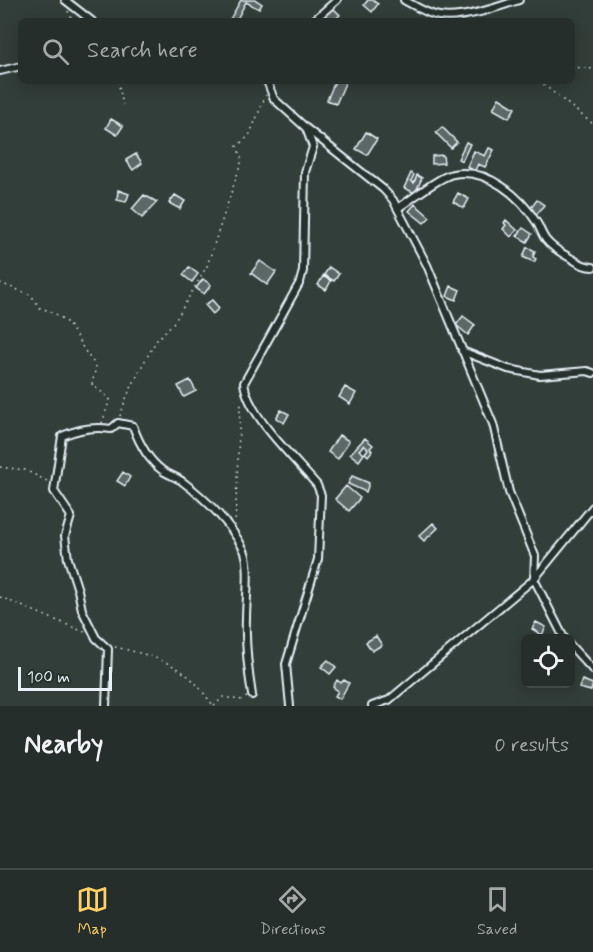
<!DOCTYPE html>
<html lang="en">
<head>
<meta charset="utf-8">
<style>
  :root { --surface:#262e2b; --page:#323a37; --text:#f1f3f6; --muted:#a4a8a9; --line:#424a47; --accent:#ffd166 }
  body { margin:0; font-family:Mynerve,sans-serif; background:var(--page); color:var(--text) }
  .controls { position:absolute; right:18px; bottom:18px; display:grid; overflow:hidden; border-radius:9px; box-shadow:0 3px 15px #0003 }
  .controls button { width:54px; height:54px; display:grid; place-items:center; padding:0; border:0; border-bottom:2px solid var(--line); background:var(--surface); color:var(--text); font:30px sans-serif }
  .scale { position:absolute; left:18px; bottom:15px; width:94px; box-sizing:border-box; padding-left:6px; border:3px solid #e8f1f8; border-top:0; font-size:16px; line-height:21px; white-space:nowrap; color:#e8f1f8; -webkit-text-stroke:4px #26332d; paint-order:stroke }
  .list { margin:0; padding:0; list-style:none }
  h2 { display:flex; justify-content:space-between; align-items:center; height:78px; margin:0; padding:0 24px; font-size:26px }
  h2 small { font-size:20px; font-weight:400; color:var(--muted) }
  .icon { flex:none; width:33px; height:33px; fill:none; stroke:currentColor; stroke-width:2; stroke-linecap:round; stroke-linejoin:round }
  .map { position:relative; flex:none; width:593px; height:706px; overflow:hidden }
  .search { position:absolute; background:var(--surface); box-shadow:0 3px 15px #0003; left:18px; right:18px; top:18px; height:66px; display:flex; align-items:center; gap:15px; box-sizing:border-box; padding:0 21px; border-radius:9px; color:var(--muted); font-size:22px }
  .sheet { height:162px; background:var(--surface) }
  nav { display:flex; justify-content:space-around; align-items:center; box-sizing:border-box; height:84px; border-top:2px solid var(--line); background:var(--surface); font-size:16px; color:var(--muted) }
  nav a { display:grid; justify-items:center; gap:3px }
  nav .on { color:var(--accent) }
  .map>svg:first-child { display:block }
  .building { fill:#5c6865; stroke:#e8f1f8; stroke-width:1.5 }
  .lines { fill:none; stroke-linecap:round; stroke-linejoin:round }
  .minor-casing { stroke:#e8f1f8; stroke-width:10 }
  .path { stroke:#e8f1f8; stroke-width:1.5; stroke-dasharray:1.5 4.5; stroke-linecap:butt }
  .minor { stroke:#26332d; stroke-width:6 }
</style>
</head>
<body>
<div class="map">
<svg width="593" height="706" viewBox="0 0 593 706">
  <rect width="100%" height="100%" fill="#323e39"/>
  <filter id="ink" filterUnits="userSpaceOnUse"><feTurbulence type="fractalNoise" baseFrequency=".0167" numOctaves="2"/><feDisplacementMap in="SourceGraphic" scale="12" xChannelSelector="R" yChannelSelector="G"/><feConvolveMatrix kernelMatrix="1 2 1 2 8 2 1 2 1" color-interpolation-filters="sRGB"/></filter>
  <g filter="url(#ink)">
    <!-- building -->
    <path class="building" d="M241,0H256L262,4L259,9L246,2L236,21H229Z
      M368,0H372L378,4L372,12L364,5Z
      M332,7L340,15L333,21H322L321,19Z
      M335,81H346L336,104L327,100Z
      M499,98L515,108L509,118L493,109Z
      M111,119L123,126L117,135L106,128Z
      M442,127L457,142L451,148L436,133Z
      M366,132L377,139L367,155L356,149Z
      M466,142L470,144L462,161L458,159Z
      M489,148L494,150L485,167L478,164L475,171L467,167L474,151L485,156Z
      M136,154L142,163L133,170L126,160Z
      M443,155L444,163L432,164V156Z
      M411,173L414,175L411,181L414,183L417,175L422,178L415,193L404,188Z
      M118,190L129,194L126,202L117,200Z
      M458,193L469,199L464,208L453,202Z
      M144,195L157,202L142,218L132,209Z
      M175,195L185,201L180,209L169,203Z
      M537,200L544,205L537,214L530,209Z
      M415,204L430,217L424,223L409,211Z
      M506,220L517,230L511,237L503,229L506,225L504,223Z
      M523,228L532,234L527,242L517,236Z
      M527,247L535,251L533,257L536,259L534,262L523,257Z
      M260,261L276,272L267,285L251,273Z
      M189,267L198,274L192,282L183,275Z
      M329,267L339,274L334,281L324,275Z
      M323,276L331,281L326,290L318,285Z
      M203,279L211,285L204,294L196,288Z
      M451,286L460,290L456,300L447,296Z
      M212,300L219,308L213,314L205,305Z
      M463,316L475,325L468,335L456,325Z
      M190,380L196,391L184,397L178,386Z
      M345,387L356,393L350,404L339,397Z
      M281,410L289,414L284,423L276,418Z
      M339,435L349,441L338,459L328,452Z
      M365,438L373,445L370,448L372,451L368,456L365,453L368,449L364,445L359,450L364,454L359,461L350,454Z
      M123,472L130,477L125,486L117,481Z
      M352,476L369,483L366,492L348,484Z
      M346,486L360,498L349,511L335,499Z
      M433,523L438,528L424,541L419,536Z
      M536,622L546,627L542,635L532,629Z
      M376,636L382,645L372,651L366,642Z
      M328,660L336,667L330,674L321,667Z
      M337,680L341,683L344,680L349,683L340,699L335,696L338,691L333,687Z
      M582,680L593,684L591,691L579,688Z"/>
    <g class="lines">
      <defs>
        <path id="minor" d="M65,0L92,21
          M404,0C415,6 427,14 439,16C461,20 498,7 519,0
          M313,21L337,0
          M0,71L21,66
          M267,81L274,99L306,128L383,189L393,200L427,265L493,424L509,492L535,556L534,579L564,638
          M398,208C411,200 438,177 453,174C487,167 521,197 537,223C540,228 542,235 546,240C552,248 563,254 572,259C579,263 584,267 593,267
          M462,351L508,369L540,375L587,371L593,373
          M570,645L593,670
          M106,706L108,649L96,638L82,610L78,590L68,559L65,536L71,516L54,491L62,436C78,429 93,426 111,429L118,423L133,426C139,443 148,460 163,471C169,475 177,477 183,482C206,499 231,524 244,550C251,565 246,600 246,618C245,644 248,670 252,695
          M290,706L286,664L318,559L321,495L317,485C295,459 248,416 244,383L300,282L303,271L305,172L313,147L306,128
          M372,706L389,700L534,579L593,507"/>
      </defs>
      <!-- minor casing -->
      <use href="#minor" class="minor-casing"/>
      <!-- path -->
      <path class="path" d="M68,11L73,21
        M572,67L593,69
        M118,81L123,105
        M539,81L593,124
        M0,283L31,295L40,308C68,316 71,328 85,351C89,356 93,361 96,367L92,384L110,399L102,423
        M120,416L127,396L142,366L156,341L175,321L207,266L242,160L237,146L249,136L266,95
        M0,467L25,470L49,482
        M235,526L240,408L242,402
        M0,597L87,633
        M115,647C141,653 168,659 189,677C199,685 206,697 214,706
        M214,706L223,697L240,700L247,697"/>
      <!-- minor -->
      <use href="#minor" class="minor"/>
    </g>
  </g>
</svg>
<div class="controls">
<button><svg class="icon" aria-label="locate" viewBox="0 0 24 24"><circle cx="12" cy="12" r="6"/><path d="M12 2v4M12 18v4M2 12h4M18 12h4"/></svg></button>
</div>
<div class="scale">100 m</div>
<div class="search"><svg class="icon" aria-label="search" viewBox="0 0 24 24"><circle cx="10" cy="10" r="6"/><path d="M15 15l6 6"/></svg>Search here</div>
</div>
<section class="sheet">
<h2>Nearby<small>0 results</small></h2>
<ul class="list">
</ul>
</section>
<nav>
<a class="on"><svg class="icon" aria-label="map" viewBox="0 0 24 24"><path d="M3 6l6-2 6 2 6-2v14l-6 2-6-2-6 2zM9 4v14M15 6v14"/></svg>Map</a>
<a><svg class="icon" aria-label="directions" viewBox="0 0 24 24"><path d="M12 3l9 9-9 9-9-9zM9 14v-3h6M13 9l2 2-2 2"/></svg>Directions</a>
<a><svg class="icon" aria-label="saved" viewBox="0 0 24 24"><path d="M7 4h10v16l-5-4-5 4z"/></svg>Saved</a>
</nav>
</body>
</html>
